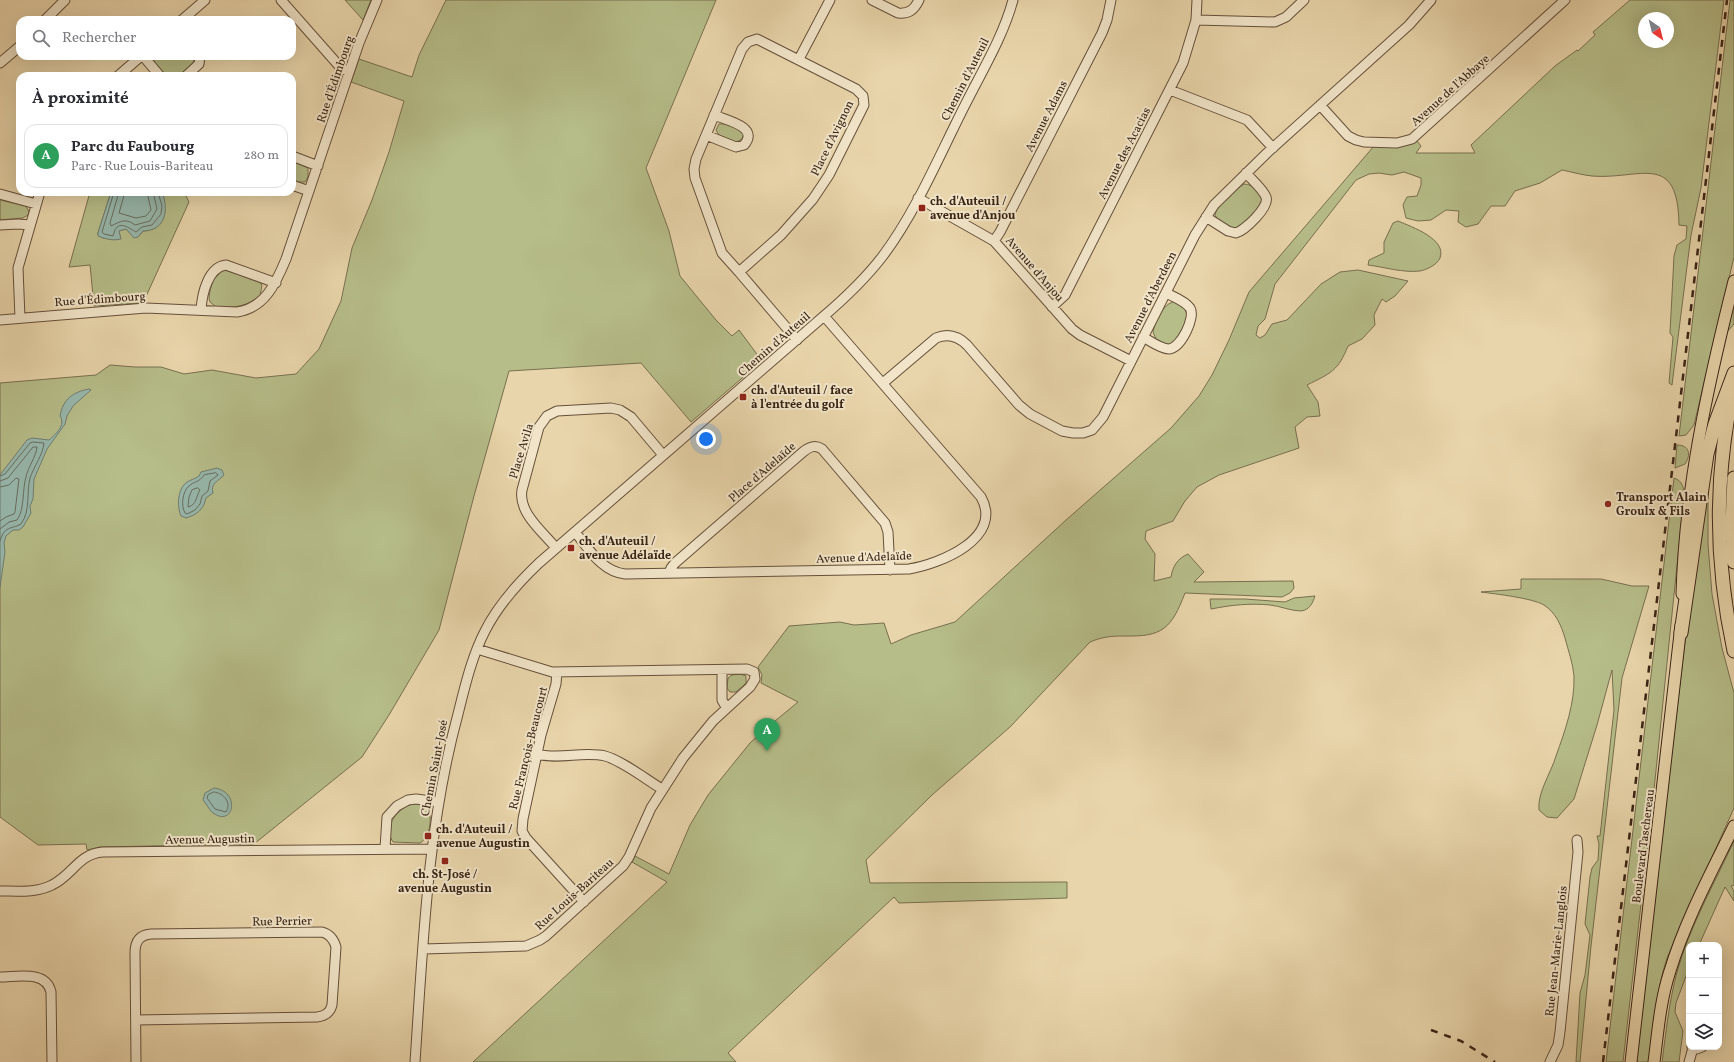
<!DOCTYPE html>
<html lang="fr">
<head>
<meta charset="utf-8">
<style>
  :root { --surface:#fff; --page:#f7f7f7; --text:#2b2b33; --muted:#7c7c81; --line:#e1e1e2; --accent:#2563eb }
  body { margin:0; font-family:Vollkorn,serif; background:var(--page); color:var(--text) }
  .controls { position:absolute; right:12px; bottom:12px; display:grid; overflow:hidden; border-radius:8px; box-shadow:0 4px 16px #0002 }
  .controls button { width:36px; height:36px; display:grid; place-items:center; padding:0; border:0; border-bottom:1px solid var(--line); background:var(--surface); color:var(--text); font:20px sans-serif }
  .compass { position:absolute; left:1638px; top:12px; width:36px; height:36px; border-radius:50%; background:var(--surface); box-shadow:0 4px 16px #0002; rotate:145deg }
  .you { position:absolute; left:706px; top:439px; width:14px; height:14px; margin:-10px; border:3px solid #fff; border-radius:50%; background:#1a73e8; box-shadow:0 0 0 6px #1a73e833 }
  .badge { display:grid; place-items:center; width:26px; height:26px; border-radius:50%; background:var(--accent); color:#fff; font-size:13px; font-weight:700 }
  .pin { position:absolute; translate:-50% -33px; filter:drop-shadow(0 1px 2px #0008) }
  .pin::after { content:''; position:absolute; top:21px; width:14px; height:12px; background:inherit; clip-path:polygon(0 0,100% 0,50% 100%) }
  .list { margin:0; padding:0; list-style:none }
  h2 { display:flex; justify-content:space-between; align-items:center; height:52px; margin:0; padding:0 16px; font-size:17px }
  h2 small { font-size:13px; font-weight:400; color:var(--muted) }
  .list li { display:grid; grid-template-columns:26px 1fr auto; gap:12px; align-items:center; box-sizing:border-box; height:64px; margin:0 8px 8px; padding:0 8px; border:1px solid var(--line); border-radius:12px }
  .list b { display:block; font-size:15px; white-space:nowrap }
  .list p { margin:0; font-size:13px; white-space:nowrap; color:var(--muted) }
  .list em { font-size:13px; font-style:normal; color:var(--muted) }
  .icon { flex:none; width:22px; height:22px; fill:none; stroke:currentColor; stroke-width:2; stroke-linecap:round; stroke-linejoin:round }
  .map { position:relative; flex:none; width:1734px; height:1062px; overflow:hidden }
  .search { position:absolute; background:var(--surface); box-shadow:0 4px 16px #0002; left:16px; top:16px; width:280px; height:44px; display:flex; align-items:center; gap:10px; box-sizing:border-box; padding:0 14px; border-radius:12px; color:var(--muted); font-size:15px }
  .panel { position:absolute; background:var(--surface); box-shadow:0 4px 16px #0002; left:16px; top:72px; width:280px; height:124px; border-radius:12px }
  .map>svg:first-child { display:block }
  .green { fill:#b6bd89; stroke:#78704f; fill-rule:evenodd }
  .water { fill:#97b8ad; stroke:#717d70 }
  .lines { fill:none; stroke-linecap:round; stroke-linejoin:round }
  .shore { stroke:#686e61; stroke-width:1 }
  .minor-casing { stroke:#65503a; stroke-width:11 }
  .major-casing { stroke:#392415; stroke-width:13 }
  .highway-casing { stroke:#392415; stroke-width:15 }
  .minor { stroke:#f1e4c8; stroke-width:9 }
  .major { stroke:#e9d5ab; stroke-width:11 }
  .highway { stroke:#e9d5ab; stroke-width:13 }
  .rail { stroke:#392415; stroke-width:2.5; stroke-dasharray:7 7; stroke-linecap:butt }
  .poi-dot { fill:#8f2418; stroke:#f1e4c8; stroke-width:1.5 }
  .labels { text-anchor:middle; stroke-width:4; stroke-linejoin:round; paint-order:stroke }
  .street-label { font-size:12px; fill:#392415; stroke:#f1e4c8 }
  .poi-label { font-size:12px; font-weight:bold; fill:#392415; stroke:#f1e4c8; text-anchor:start }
</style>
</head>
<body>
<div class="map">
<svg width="1734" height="1062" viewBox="0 0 1734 1062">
  <rect width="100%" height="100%" fill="#e9d5ab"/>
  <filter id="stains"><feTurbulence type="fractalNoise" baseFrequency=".005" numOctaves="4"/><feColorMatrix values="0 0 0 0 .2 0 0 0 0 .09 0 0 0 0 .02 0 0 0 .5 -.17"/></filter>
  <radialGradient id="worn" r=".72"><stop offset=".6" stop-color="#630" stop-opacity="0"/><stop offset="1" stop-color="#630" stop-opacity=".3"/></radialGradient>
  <!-- green -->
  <path class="green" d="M345,0H371L363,20Z
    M446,0H716L646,168L669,231L680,276L716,320L732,336L739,330L762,361L691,422L641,363L509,371L474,496L439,630L389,715L362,757L254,844L100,847L87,850L86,844L38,845L0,817V383L96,375L110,365L135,367H161L184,374L212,370L256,378L296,374L319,349L341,301L352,248L372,200L389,152L404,101L351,82L359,59L412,77L419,55Z
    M1630,0H1724L1701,188L1691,235L1672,385L1669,383L1673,337L1670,333L1674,256L1677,245L1686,239L1687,226L1679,225C1678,150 1640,180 1592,176C1582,175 1572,172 1562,170L1540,183L1515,191L1505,206H1491L1478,224L1466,227L1458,222L1459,211L1446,210L1431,220L1418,221L1406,218L1403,205L1407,197L1417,196L1421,185V178L1404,172L1392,175L1379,173L1369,174L1356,180L1275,284L1265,319L1258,326L1256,335L1260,338L1265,335L1272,324L1287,320L1321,284L1340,272L1358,270L1408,281L1395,296L1386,302L1382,299L1374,315L1375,325L1362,339L1348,346C1338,371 1331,373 1307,385L1318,402L1320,416L1307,417L1295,427L1299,448L1219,475L1197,487L1185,501L1173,521L1146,531L1145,539L1155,554L1154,581L1171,577C1173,566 1177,559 1188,554L1204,572L1194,582L1293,581L1294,588L1290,593L1282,597L1185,593C1171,629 1163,637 1123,636C1111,636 1102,637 1090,642L1010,727L932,795L866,860L870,883L1067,882V898L899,903L894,897L728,1053L736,1062H473L667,882L632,862L635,856L669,874L690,825L708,795L750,743L763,731L798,702L761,683L762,675L758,667L789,626L840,622L854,625L884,623L891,644L911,635L955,622L1066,520L1171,428L1199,396L1212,375L1229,340L1249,292L1374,146L1400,147L1417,141L1421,146L1416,153H1475L1471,145L1555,66L1577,50L1578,51L1595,35L1593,32ZM1644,18H1668V42H1644Z
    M1730,0H1734V257L1694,425L1686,435L1679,436Z
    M153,56H194C195,72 179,76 167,76L154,62Z
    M719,124C726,123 739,128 744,134L742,139L736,142L719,135L716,130Z
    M292,161L308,168V177L305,182H299L292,180Z
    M1244,184C1253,184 1261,193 1263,202L1242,226C1234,232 1217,224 1215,214C1219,203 1234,191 1244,184Z
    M90,192H111L98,233V235L103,238L120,236L119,231L126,229L132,235L138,237L143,231C164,231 168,208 162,192H184L189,202L143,303L94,306L90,265L69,267Z
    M0,200L26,206L29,212L28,215L23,218L0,220Z
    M1398,221C1412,227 1447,239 1440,258C1437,265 1426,270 1420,271C1403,273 1384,267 1368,265L1369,260L1384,253V242L1393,223Z
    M225,270L257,280L262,285L260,296C246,307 234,308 216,307L210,302L209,298C210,287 214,273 225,270Z
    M1734,300V324L1726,333Z
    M1174,302L1185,309L1188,318L1176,341L1167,345L1156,339L1153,332C1155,323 1163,303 1174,302Z
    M1677,445C1690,445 1691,455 1685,464L1675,468Z
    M1674,478C1683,481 1684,488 1684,497L1654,790L1623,1062H1606Z
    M1708,491V544L1712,594L1722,648L1734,693V808L1667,958C1656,992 1653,1027 1649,1062H1635L1685,642Z
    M1521,579H1601L1632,586H1649L1622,678L1591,946L1580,1062H1576L1580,993L1585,975L1590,935L1585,924L1590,877L1592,868L1598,860L1599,844L1597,836H1600L1614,710L1612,670L1597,725L1574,799L1557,818L1547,817L1539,810C1537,793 1551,773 1556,756C1565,731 1575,703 1574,676C1573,663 1568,650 1565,638C1561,625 1556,613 1544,605C1532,598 1496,594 1481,592L1521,589Z
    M1315,596C1313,602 1310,610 1301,611C1291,611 1280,606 1270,605C1250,603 1231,605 1211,609L1210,599H1245L1285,602L1294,598Z
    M740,674L746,676V683L736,692H730L727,688L728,678L732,675Z
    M413,804H420L429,810C432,819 430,838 420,843L393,842C382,826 398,808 413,804Z
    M1734,841V885L1731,886L1734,891V901L1725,887L1699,945H1689V968L1676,1003L1675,1012L1683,1031L1679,1062H1662C1666,1032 1669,1002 1677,972C1689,928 1715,882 1734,841Z"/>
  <!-- water -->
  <path class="water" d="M111,192H162C169,209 166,231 143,231L138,237L134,238L126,229L119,231L121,239C113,241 105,239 98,236V233Z
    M89,389L91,390L73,406L67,416L65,424L47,449L34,479L33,499L30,506L31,513L23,527L19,530H13L6,536L4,543L5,552L0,587V475L27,440L32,438L49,440C56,434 66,425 60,416C63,399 73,392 89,389Z
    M217,468L222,470L224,475C219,481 210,483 213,493L206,498C204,509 197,515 186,518L181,516C177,507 177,489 187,482C190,480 195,479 199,476L201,472Z
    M214,788C241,791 234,828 213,813C209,810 206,803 203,800L205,793Z"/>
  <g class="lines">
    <!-- shore -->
    <path class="shore" d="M114,192L102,232L104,234L113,236C114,234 114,232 115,230C120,220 130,229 136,232L142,227L152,225L161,214L162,206L158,192
      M119,192L110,223L111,226C121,221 126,218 135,225L150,221L157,209L153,192
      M125,192L119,213L136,218L146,216L151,210L147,192
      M216,473L218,475L210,481L208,491L202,496L200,504L195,510L187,514L185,513C181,506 182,492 189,486C194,481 199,483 204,475Z
      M0,476L5,474L30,443L33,442L44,443C43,455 34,466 30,478C26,494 31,510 21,524C10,530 5,525 0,541
      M0,481L8,478L33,447H37C36,457 28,467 26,477C22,490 25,509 17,520L9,522L0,529
      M0,487L9,485L16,478L19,479L15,512L14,514L6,517L0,521
      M198,488L200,490C196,496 197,505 188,507L189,497L192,490Z
      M214,792C224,793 232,803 226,812L215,809L207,798L208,795Z"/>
    <defs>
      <path id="minor" d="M281,0L341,68L349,72
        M872,0L898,13C909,14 914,10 919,0
        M45,20L65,0
        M182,20L205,0
        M1196,20L1275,22L1286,17L1304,0
        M757,39L856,89L863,96L864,105L829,175L813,199L781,235L739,272L722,253L695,178L694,169L696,159L742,49L748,42Z
        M143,56L160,76
        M799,59L830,0
        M0,63L20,46
        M118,76L141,56
        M186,76L199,64L200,56
        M1170,90L1247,120L1273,148
        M1320,105L1348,136L1356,140L1364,142L1397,143L1412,139L1565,0
        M706,135L736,147L744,145C760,127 726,120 714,115
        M292,156L318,166
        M292,185L309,191
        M0,194L36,204
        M918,198L994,241L1072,329L1080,335L1131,361
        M1206,217L1228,231L1236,233C1244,231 1270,207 1266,197C1263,189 1252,180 1246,173
        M0,225L18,224L30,225
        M994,241L1000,232L1102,33L1107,20L1111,0
        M739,272L797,340
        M1052,307L1065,295L1183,63L1196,20L1197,0
        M201,310C202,294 208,267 226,265L276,283
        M20,318L18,268L40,192
        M0,320L146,308L237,312C265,308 276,283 286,259L359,43L377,0
        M1143,337C1150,341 1161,349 1169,349C1181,348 1196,317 1190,308C1185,301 1174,297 1166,293
        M883,383L936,338C948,333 958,336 967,345L1019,405L1030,414L1062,431L1073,433H1083L1092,430L1103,417L1195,235L1214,205L1267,153L1409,25L1431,0
        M575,532C589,549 602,572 625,574L909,569C940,564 1004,538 981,497L824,316
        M556,548C543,532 518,513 522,490L539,427L547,416L557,411L611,408L620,410L631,417L663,455
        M670,573L671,568L675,563L803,452C809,447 815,444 822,449L885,523L888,532L890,570
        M722,670V700L726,707
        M557,672L556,684L541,735L523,819L522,831L526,838L584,902
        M536,754C559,760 583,751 605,756C621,760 647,780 662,789
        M385,848L387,817L397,806L408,800L416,799L439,802
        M0,891C17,891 37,893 52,885C73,875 78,854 103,852L432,849
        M423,949L526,946L540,940L546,936L623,866L629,857L651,808L683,758L713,721L750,687L755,679L754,672L747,669L552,672L477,649
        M0,977C18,977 46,970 51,992L52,1062
        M136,1020L317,1017C325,1016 330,1013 332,1005L336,947C334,940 330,934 322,932L151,934C139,935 135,942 135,953L136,1062
        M1692,1047L1697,1049L1702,1047
        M415,1062C423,945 427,828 458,714C465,686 472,656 485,631C498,605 519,582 539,563L824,316C845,298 865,279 882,257C916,212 939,156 965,105C982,71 1003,37 1013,0
        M1550,1062L1558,1045L1560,1032L1578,852L1577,840
        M1689,1062L1693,1048"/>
      <path id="major" d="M1682,594C1685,487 1708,384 1734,281
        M1631,1062L1681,625
        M1654,1062C1658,1032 1660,1001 1670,971C1685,921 1711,873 1734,826"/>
      <path id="highway" d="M1734,386C1714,474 1715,563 1734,651
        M1734,478L1732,524L1734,562
        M1681,633L1707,454L1715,424L1734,373"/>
    </defs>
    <!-- minor casing -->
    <use href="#minor" class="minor-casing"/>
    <!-- major casing -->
    <use href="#major" class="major-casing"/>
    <!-- highway casing -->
    <use href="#highway" class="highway-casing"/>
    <!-- minor -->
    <use href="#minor" class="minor"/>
    <!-- major -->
    <use href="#major" class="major"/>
    <!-- highway -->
    <use href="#highway" class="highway"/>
    <!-- rail -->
    <path class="rail" d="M1431,1030L1461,1041L1495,1062
      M1603,1062L1727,0"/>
  </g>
  <!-- markers -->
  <g class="poi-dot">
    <rect x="918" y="204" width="8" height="8" rx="2"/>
    <rect x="739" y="393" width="8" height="8" rx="2"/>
    <circle cx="1608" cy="504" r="4"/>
    <rect x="567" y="544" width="8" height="8" rx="2"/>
    <rect x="424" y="832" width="8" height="8" rx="2"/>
    <rect x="441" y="857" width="8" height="8" rx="2"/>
  </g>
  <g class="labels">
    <!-- street labels -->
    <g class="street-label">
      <text transform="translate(335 79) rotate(-71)" y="4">Rue d'Édimbourg</text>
      <text transform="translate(965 79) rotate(-63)" y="4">Chemin d'Auteuil</text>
      <text transform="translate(1450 90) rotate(-42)" y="4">Avenue de l'Abbaye</text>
      <text transform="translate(1046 116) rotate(-63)" y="4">Avenue Adams</text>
      <text transform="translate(832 138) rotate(-64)" y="4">Place d'Avignon</text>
      <text transform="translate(1124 153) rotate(-63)" y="4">Avenue des Acacias</text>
      <text transform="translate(1035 269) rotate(49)" y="4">Avenue d'Anjou</text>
      <text transform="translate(1150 297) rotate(-63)" y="4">Avenue d'Aberdeen</text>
      <text transform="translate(100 299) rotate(-4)" y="4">Rue d'Édimbourg</text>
      <text transform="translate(774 344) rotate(-41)" y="4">Chemin d'Auteuil</text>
      <text transform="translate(521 451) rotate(-73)" y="4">Place Avila</text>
      <text transform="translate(762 472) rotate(-41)" y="4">Place d'Adelaïde</text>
      <text transform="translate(864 557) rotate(-2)" y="4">Avenue d'Adelaïde</text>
      <text transform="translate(528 748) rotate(-76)" y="4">Rue François-Beaucourt</text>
      <text transform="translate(434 768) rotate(-79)" y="4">Chemin Saint-José</text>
      <text transform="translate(210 839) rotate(-1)" y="4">Avenue Augustin</text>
      <text transform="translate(1643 846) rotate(-83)" y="4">Boulevard Taschereau</text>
      <text transform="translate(574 894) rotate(-42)" y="4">Rue Louis-Bariteau</text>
      <text transform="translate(282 921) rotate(-1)" y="4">Rue Perrier</text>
      <text transform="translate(1556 951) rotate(-84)" y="4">Rue Jean-Marie-Langlois</text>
    </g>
    <!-- poi labels -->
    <g class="poi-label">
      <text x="930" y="205">ch. d'Auteuil /<tspan x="930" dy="14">avenue d'Anjou</tspan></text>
      <text x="751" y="394">ch. d'Auteuil / face<tspan x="751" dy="14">à l'entrée du golf</tspan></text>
      <text x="1616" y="501">Transport Alain<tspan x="1616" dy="14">Groulx &amp; Fils</tspan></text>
      <text x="579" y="545">ch. d'Auteuil /<tspan x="579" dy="14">avenue Adélaïde</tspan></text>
      <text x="436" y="833">ch. d'Auteuil /<tspan x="436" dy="14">avenue Augustin</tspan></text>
      <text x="445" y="878" text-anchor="middle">ch. St-José /<tspan x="445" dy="14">avenue Augustin</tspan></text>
    </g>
  </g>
  <rect width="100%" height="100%" filter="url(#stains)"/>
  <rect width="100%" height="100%" fill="url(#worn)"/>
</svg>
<div class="controls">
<button>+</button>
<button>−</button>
<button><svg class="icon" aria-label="layers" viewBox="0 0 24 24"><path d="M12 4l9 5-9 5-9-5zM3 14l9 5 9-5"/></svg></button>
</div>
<svg class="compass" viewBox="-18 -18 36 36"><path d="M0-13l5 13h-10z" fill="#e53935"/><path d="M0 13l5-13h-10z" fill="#7c7c81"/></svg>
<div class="you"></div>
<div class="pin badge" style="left:767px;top:751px;background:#2e9e5b">A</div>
<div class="search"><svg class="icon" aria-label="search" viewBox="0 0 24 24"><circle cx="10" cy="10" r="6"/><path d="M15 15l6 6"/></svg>Rechercher</div>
<section class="panel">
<h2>À proximité<small></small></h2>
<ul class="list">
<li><span class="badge" style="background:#2e9e5b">A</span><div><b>Parc du Faubourg</b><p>Parc · Rue Louis-Bariteau</p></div><em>280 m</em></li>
</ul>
</section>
</div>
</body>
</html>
